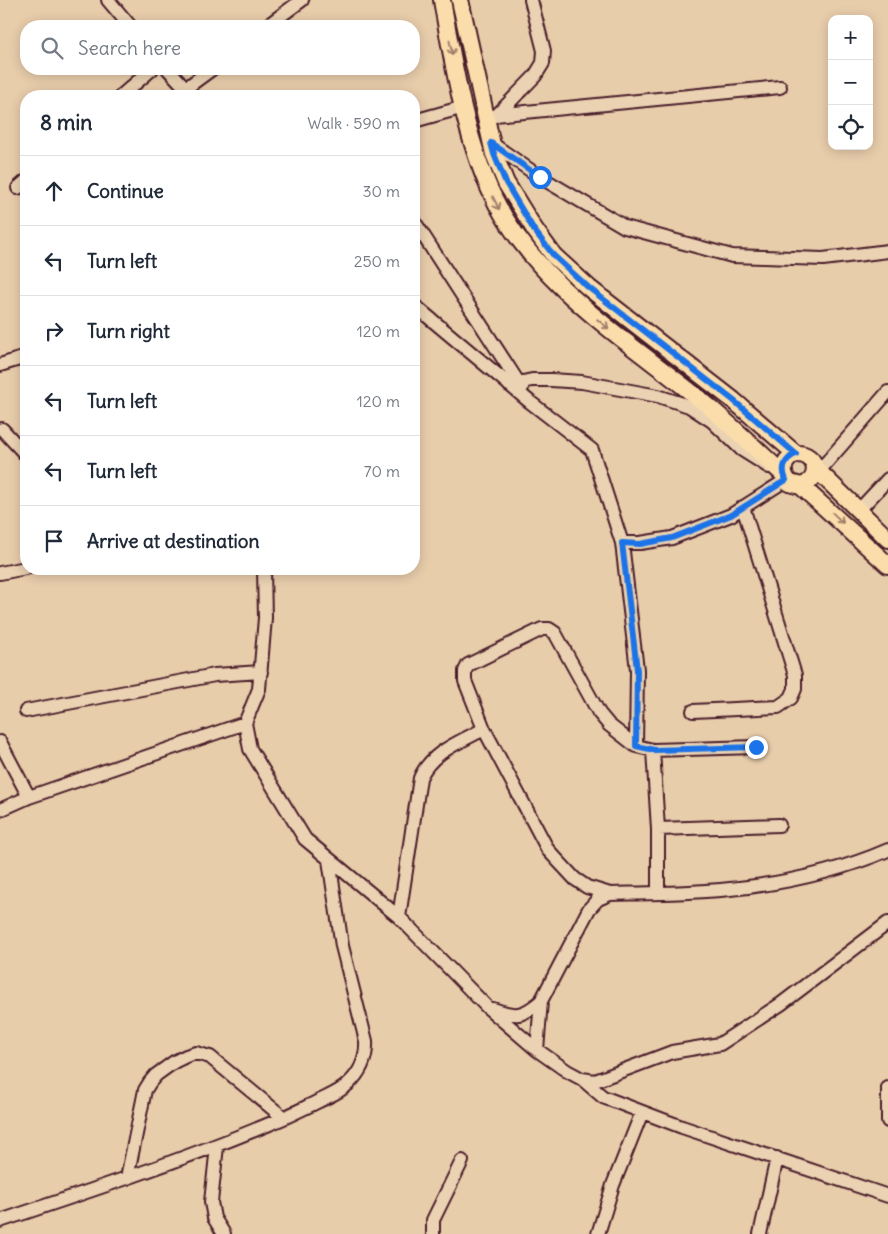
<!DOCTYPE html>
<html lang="en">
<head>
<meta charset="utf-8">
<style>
  :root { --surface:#fff; --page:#f2f2f3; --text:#1f2937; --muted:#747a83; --line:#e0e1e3 }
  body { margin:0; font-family:Delius,sans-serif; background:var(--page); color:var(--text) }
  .controls { position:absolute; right:15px; top:15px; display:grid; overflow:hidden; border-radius:10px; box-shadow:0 2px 12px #0003 }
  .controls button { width:45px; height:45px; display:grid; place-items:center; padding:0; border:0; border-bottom:1px solid var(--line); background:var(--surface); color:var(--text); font:25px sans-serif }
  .stop { position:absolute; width:15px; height:15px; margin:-11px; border:4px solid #1a73e8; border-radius:50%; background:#fff }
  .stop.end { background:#1a73e8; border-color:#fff; box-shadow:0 1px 5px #0008 }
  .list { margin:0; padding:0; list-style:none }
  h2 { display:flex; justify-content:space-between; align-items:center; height:65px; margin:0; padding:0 20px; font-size:21px }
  h2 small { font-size:16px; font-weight:400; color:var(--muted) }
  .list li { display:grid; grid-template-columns:32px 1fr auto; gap:15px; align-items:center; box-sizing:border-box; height:70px; padding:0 20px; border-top:1px solid var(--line) }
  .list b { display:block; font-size:19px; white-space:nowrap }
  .list em { font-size:16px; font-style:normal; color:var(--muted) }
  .icon { flex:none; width:28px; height:28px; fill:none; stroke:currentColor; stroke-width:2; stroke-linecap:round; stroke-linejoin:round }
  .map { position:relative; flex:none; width:888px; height:1234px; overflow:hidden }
  .search { position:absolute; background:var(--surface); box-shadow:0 2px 12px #0003; left:20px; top:20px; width:400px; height:55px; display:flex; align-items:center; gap:12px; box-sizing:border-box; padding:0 18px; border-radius:20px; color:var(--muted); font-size:19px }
  .panel { position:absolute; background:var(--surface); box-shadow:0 2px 12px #0003; left:20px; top:90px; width:400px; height:485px; border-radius:20px }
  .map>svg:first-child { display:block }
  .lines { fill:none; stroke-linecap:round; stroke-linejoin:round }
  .minor-casing { stroke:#4a1f2b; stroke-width:16 }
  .major-casing { stroke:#4a1f2b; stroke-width:20 }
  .minor { stroke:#ead2b2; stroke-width:12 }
  .major { stroke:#fbddab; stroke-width:16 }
  .oneway { stroke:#a27e6b }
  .route { stroke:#1a73e8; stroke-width:6 }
</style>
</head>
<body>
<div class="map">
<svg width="888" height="1234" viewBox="0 0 888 1234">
  <rect width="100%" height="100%" fill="#e8cdab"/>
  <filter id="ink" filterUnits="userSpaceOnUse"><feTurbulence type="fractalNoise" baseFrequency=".02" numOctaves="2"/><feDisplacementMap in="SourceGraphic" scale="10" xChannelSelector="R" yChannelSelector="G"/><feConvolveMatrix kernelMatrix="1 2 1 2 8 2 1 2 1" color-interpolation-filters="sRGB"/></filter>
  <g filter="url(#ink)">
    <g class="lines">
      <defs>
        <path id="minor" d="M108,0L130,26
          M267,26L302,0
          M168,69L193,96
          M186,88L212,69
          M121,96L152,69
          M485,116L780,87
          M496,116L535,76L543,63L544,51L531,0
          M414,121L464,107
          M491,143L540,177L625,227L732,256L823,259L888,251
          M18,188L26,181
          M414,221L522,388
          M414,305L530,402L592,450L622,543L637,670L636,746
          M0,365L26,357
          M509,385L532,380H551L582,382L658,396L689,406L712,421L742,450L769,467
          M2,429L26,455
          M819,471L888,392
          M859,510L888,479
          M622,543H640L672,538L731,515L786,480
          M264,569L265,618L259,689L245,723L250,749L305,839L399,917L487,1007L537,1050L567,1071L582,1079L603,1097L682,1127L888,1196
          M0,573L26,568
          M26,711L215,675L261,672
          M693,711L778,707L791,698L795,689V675L743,507
          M0,742L29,797
          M653,750L658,829V893
          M0,810L29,797L245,723
          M658,829L779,825
          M610,894L587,887L575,879L548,850L484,729L465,681V671L468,665L542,629H549L555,633L599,713L609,725L636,746L653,750L756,747
          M399,917L420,778C431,752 460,742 484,729
          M541,1001L589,909L598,899L610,894C656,893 703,893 748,887C795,881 844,869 888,850
          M493,1009C516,1017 522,1017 541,1001L537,1050
          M582,1079L595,1081L672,1052L720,1044L781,1004L888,923
          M888,1088V1121
          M217,1146L211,1202L214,1218L224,1234
          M127,1178L145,1090L150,1082L156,1075L174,1062L186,1056L196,1053L210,1057L284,1118
          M0,1221C90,1191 180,1161 267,1125C285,1118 302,1109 319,1101C329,1096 340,1092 348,1084C361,1072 367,1058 366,1041L342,946L329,860
          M433,1234V1220L462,1161
          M598,1234L613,1185L642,1112
          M760,1234L777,1158"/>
        <path id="major" d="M442,0C453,62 464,132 490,190C532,283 626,339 702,401C730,424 757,450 784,475
          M460,0L494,154L506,183L535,230L554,256L589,288L733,400L796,454C818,453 822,480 801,486L790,483C780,473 782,460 796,454
          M815,468L888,539
          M801,486L888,565"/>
      </defs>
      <!-- minor casing -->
      <use href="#minor" class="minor-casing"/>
      <!-- major casing -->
      <use href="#major" class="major-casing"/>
      <!-- minor -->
      <use href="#minor" class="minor"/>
      <!-- major -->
      <use href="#major" class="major"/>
    </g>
    <!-- one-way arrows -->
    <defs><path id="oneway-shaft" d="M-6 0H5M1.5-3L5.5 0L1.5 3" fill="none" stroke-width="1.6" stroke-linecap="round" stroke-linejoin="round" transform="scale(1.25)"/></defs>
    <g class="oneway">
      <use href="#oneway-shaft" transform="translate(451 48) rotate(78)"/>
      <use href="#oneway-shaft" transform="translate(496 203) rotate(63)"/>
      <use href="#oneway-shaft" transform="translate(603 324) rotate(39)"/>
      <use href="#oneway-shaft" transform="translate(838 518) rotate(43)"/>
    </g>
  </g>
  <g class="lines" filter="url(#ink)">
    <!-- route -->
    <path class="route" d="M540,177L491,143L494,154L506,183L534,230L554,256L589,288L733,400L796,454C784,459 781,469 786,480L731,515L672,538L640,544L622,543L637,670L636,746L654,750L756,747"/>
  </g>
</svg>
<div class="controls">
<button>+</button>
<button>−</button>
<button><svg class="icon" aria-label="locate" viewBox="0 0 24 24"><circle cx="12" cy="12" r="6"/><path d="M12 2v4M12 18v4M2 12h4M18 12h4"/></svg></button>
</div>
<div class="stop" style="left:540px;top:177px"></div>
<div class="stop end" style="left:756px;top:747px"></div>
<div class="search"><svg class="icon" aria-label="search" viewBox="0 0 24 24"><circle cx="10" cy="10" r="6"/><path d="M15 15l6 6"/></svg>Search here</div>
<section class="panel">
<h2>8 min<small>Walk · 590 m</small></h2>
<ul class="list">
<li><svg class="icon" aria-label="ahead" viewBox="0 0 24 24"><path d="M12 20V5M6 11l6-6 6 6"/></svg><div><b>Continue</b></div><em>30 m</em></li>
<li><svg class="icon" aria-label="left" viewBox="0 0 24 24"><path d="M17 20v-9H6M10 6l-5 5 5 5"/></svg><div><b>Turn left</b></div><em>250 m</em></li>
<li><svg class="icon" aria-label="right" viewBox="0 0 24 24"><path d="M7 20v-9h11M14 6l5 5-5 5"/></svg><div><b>Turn right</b></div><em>120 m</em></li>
<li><svg class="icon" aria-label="left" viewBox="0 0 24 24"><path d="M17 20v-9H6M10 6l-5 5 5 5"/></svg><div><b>Turn left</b></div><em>120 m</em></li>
<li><svg class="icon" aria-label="left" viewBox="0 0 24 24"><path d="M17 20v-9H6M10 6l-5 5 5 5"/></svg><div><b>Turn left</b></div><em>70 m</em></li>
<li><svg class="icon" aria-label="arrive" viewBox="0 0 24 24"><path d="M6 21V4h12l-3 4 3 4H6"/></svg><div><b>Arrive at destination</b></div></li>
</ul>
</section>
</div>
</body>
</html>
